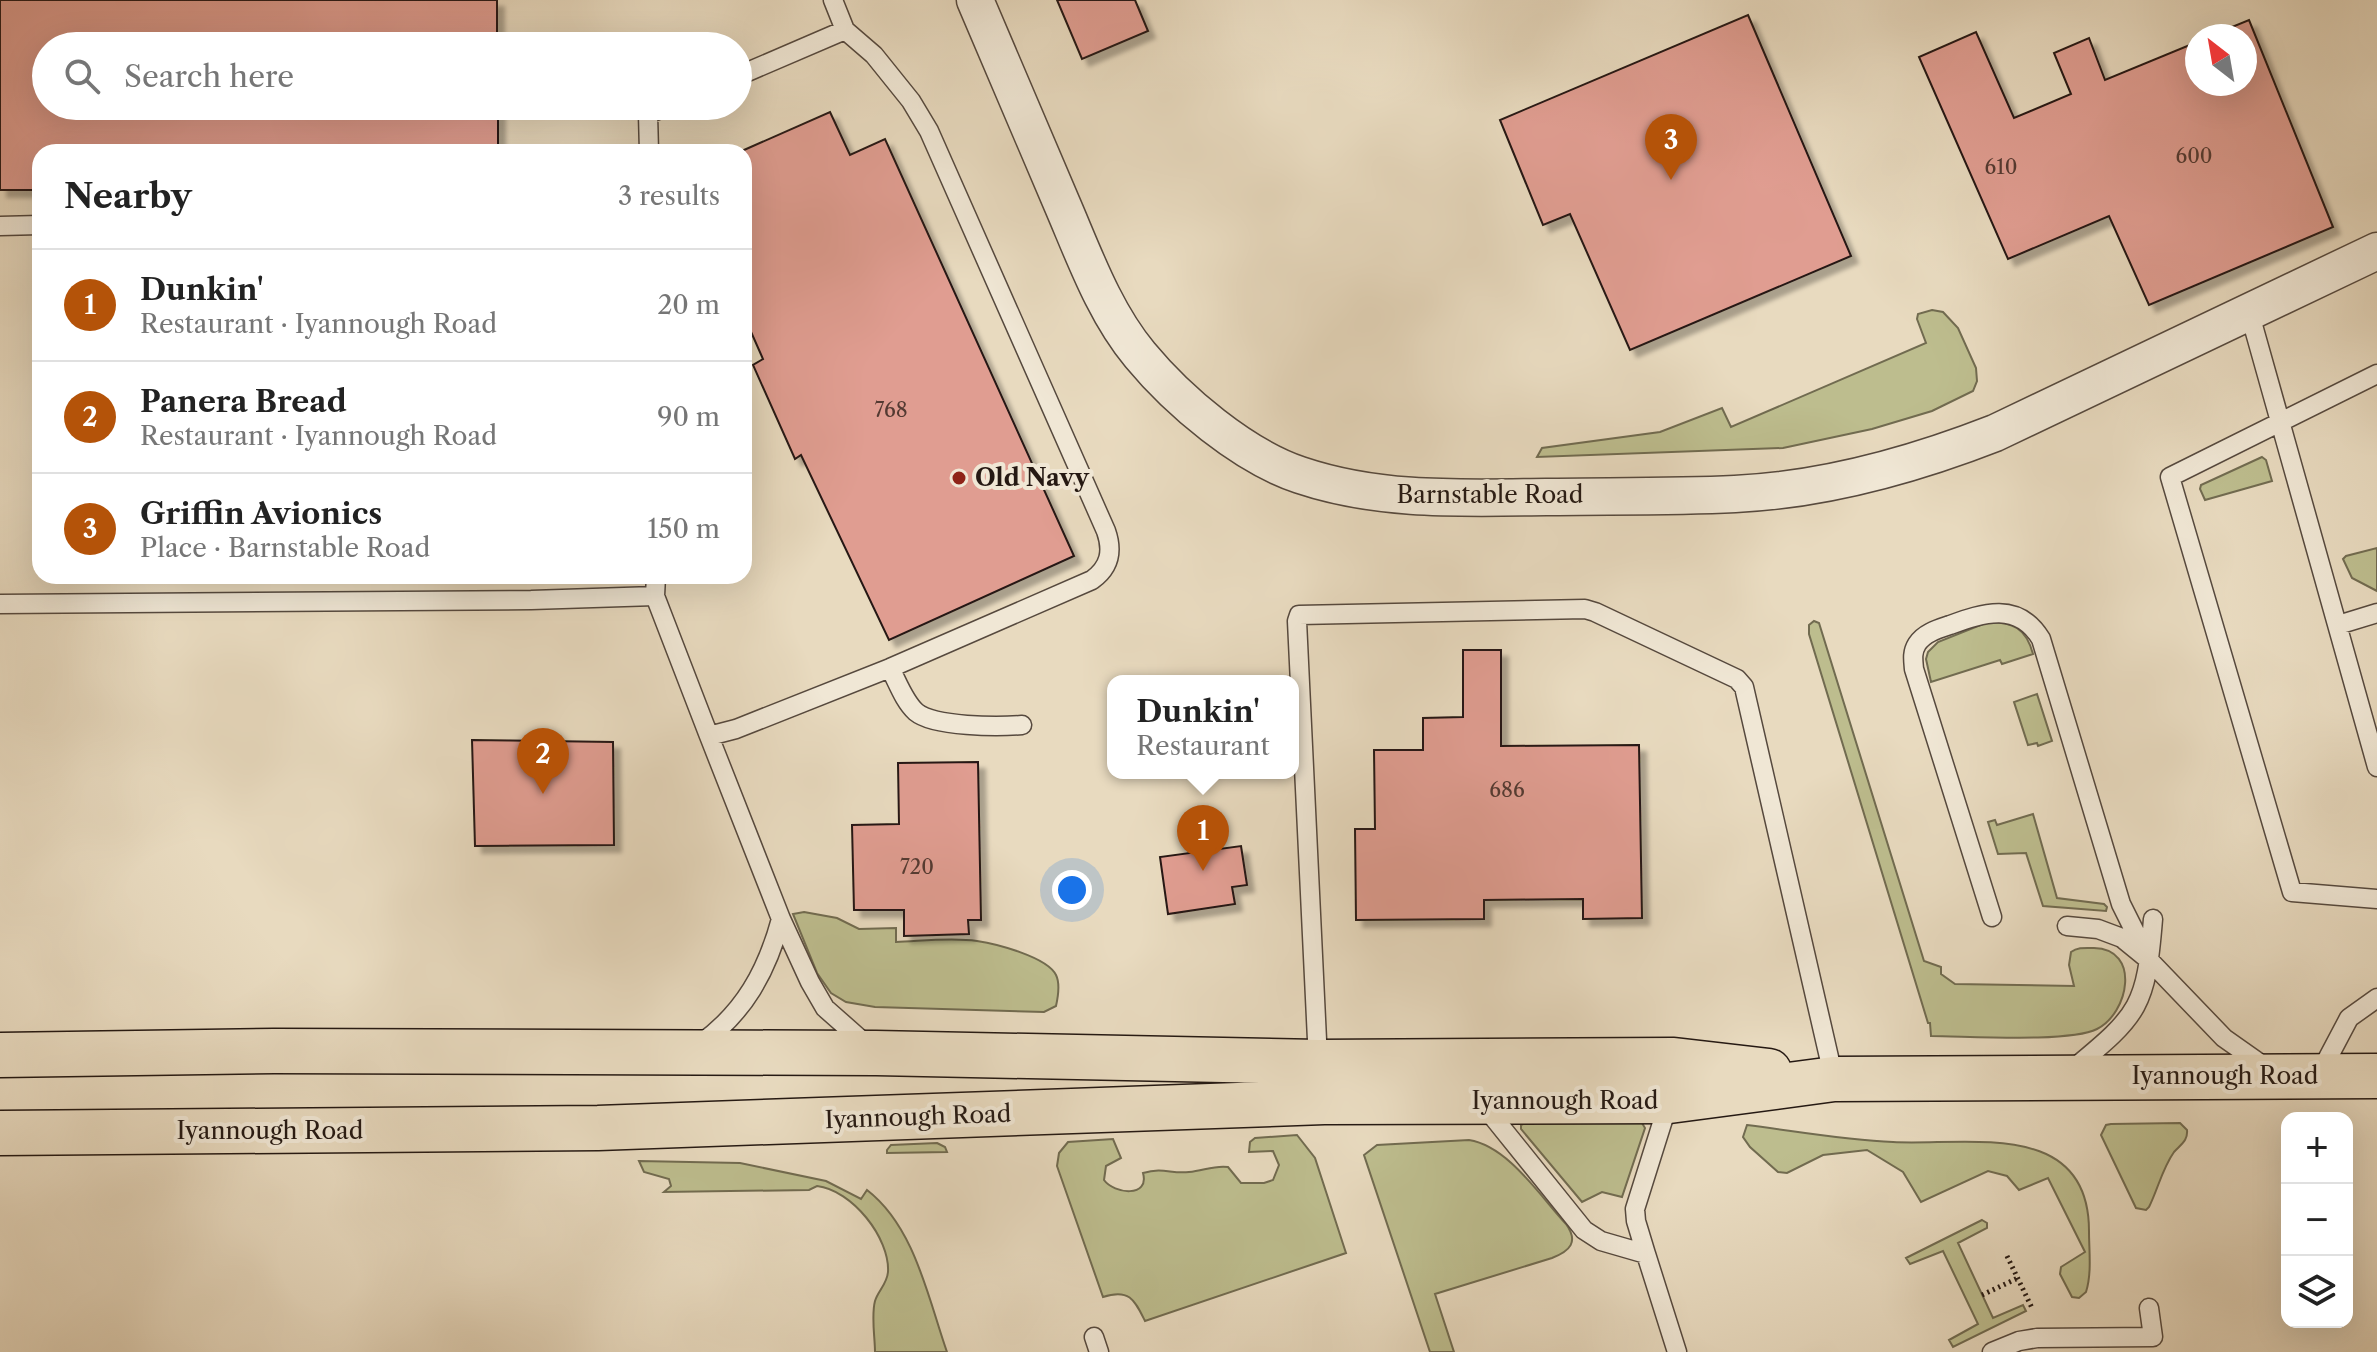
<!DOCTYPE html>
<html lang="en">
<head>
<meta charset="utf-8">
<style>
  :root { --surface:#fff; --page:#f6f6f6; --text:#222; --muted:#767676; --line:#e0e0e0; --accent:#b45309 }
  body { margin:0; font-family:"Libre Caslon Text",serif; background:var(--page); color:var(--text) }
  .controls { position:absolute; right:24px; bottom:24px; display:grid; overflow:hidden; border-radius:16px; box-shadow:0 8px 32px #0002 }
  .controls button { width:72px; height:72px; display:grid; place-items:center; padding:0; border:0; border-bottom:2px solid var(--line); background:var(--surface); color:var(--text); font:40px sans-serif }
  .compass { position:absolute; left:2185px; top:24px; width:72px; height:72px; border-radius:50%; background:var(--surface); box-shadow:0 8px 32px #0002; rotate:329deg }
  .you { position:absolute; left:1072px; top:890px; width:28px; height:28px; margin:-20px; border:6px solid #fff; border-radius:50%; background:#1a73e8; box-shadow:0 0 0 12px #1a73e833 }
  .badge { display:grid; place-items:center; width:52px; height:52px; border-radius:50%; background:var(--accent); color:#fff; font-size:26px; font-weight:700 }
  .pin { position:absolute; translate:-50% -66px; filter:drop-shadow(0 2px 4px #0008) }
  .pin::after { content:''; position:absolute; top:42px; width:28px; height:24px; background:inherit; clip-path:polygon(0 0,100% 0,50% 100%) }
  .popup { position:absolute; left:1107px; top:675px; width:192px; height:104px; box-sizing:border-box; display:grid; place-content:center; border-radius:16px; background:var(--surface); filter:drop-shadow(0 2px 6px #0005); font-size:26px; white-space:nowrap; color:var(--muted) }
  .popup b { font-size:30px; color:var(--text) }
  .popup::after { content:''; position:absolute; left:50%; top:100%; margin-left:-16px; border:16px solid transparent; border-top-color:var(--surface) }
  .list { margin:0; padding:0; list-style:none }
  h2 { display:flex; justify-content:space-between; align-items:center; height:104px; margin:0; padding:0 32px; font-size:34px }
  h2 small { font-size:26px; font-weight:400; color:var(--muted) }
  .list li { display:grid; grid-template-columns:52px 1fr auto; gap:24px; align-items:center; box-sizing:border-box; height:112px; padding:0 32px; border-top:2px solid var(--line) }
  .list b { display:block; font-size:30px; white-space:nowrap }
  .list p { margin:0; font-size:26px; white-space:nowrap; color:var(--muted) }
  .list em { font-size:26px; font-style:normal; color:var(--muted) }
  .icon { flex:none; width:44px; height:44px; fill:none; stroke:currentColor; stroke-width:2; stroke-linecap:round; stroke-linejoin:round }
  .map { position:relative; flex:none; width:2377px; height:1352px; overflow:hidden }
  .search { position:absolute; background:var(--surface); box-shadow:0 8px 32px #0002; left:32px; top:32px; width:720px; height:88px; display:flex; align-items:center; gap:20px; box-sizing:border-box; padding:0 28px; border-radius:44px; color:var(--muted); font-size:30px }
  .panel { position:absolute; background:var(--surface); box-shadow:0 8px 32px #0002; left:32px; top:144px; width:720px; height:440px; border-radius:24px }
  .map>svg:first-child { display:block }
  .green { fill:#bdbd8e; stroke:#716b50; stroke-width:2 }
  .building { fill:#e09d91; stroke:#251913; stroke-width:2; filter:url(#shadow) }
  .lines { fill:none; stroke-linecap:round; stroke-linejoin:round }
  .lane-casing { stroke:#56493e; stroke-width:21 }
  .street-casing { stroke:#56493e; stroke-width:39 }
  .primary-casing { stroke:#251913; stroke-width:47 }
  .path { stroke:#251913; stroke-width:5; stroke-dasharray:2 4; stroke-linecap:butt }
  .lane { stroke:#f0e7d5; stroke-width:18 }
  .street { stroke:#f0e7d5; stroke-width:36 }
  .primary { stroke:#e8dabf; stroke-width:44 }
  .poi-dot { fill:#8f2418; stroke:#f0e7d5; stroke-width:3 }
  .labels { text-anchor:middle; stroke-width:8; stroke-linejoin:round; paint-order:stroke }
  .number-label { font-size:20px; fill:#543a32 }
  .poi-label { font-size:24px; font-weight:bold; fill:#251913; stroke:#f0e7d5; text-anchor:start }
  .street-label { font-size:24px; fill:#251913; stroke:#f0e7d5 }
</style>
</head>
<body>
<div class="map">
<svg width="2377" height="1352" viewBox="0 0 2377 1352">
  <defs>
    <filter id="shadow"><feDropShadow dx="7" dy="7" stdDeviation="2" flood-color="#0004"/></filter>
  </defs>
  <rect width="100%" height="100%" fill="#e8dabf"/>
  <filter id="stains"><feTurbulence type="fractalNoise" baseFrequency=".0025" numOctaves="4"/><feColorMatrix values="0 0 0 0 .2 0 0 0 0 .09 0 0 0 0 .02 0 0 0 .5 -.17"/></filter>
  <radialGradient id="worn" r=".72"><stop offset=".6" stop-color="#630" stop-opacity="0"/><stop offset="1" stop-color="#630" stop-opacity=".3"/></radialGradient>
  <!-- green -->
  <path class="green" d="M1932,310L1943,312L1958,328L1976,368L1977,381L1973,391L1932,411L1872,429L1783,448L1537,457L1542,448L1660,432L1722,408L1731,427L1926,343L1917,319L1918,314Z
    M2262,457L2266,460L2272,481L2205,500L2200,489L2201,485Z
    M2377,548V591L2352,578L2343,559L2346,556Z
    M1814,621L1819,623L1924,961L1941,967V974L1955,984L2074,986L2069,965L2071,952C2078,947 2085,948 2094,948C2141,949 2129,1013 2097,1029C2069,1043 1967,1036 1931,1036L1930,1023H1928L1809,634V625Z
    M1988,622C2013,622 2026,628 2033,654L2002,664L2000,660L1931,682L1926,659L1928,652L1938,642Z
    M2037,694L2052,741L2038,746L2037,743L2028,745L2014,702Z
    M2033,814L2057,898L2104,904L2107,907L2106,911L2043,906L2026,853L1998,854L1988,822L1995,820L1997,825Z
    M804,912L837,918L859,929L896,928V942C922,941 952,937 977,941C997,944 1047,957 1056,975C1060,983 1058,997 1056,1006L1044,1012L875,1007L846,1002L831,993L817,973L793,914Z
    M1525,1123H1642L1645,1128L1622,1197L1602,1192L1582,1202L1521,1129V1125Z
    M2180,1123L2187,1130C2188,1141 2181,1144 2174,1152C2162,1169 2158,1189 2149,1207L2146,1210L2136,1208L2101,1135L2106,1125L2111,1124Z
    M1747,1125C1795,1131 1844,1140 1893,1142C1967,1146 2089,1118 2089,1231C2089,1251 2092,1273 2086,1292L2079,1298L2072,1297L2060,1274L2061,1267L2085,1252L2048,1178L2019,1190L2007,1176L1988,1171L1921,1202L1903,1172L1867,1150L1823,1155L1787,1173L1778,1172L1750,1147L1743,1137Z
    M1297,1135L1315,1158L1346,1253L1145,1321C1135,1301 1130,1288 1103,1297L1057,1166L1059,1153L1068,1142L1113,1139L1121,1158L1106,1166L1104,1180C1114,1194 1150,1198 1143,1173C1164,1167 1170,1174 1189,1172C1203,1171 1214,1165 1228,1167L1241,1183H1264L1273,1180L1279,1165L1273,1151L1249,1152L1250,1142L1255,1138Z
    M1469,1140C1508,1146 1540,1196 1566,1224C1579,1242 1570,1251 1552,1258L1435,1294L1454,1352H1430L1364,1155L1377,1145Z
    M937,1143L945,1147L947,1152L887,1153V1150L891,1145Z
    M639,1161L740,1163L826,1181L861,1199L867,1190C915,1227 928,1298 947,1352H875C875,1337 871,1316 875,1301C878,1291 887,1284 888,1272C890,1238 852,1190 817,1186L809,1190L664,1192L671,1186L669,1179L644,1172Z
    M1982,1220L1987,1223V1228L1958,1243L1993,1318L2023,1305L2026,1311L1953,1347L1949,1340L1978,1324L1943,1251L1910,1264L1906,1258Z"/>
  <!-- building -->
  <path class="building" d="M0,0H497V46H46V106H498V152H40V190H0Z
    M1057,0H1135L1148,31L1082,59Z
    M1748,15L1851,256L1630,350L1570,214L1543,225L1500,120Z
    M2249,20L2333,227L2149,305L2109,216L2008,259L1919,57L1976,32L2014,118L2071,94L2054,53L2089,38L2105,80L2197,42V84H2245V36H2210Z
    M830,112L850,155L885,139L1074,556L889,640L801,455L795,459L753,365L763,359L744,316V150Z
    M1463,650H1501V746L1639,745L1642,918L1583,919V899L1484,900V919L1356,920L1355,829H1375L1374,750H1423V718L1463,717Z
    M472,740L613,742L614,845L475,846Z
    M978,762L981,920H968L969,934L904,936V910H854L852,825L899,824L898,763Z
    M1241,846L1247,885L1232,887L1235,904L1168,914L1160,857Z"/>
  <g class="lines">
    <defs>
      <path id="lane" d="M738,76L845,30
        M649,152L648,114L668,106
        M0,226L40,225
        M2249,311L2377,767
        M2377,374L2170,477L2292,892L2377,899
        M656,576L655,596L709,736L736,729L890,668L1092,580C1110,567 1113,551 1106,531L929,131L911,101L874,55L845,30L833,0
        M0,604L531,600L655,596
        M2338,625L2377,613
        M890,668C898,683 904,701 916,712C934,727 998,727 1022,725
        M709,736L781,919L810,982L825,1008L868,1046
        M1992,917L1914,669C1913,659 1912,652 1917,644C1924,633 1938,629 1950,625C1983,613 2018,601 2041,639L2121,904L2149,960
        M2067,926L2098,929L2122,938L2149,960L2224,1038L2268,1069
        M700,1044C744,1013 767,971 781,919
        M1318,1061L1297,621L1299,615L1585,609L1595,612L1737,679L1744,687L1834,1079
        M2073,1069C2140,1014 2146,1006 2153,919
        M2320,1073L2349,1018L2377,998
        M1485,1107L1584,1230L1601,1241L1646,1254L1636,1221L1635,1209L1669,1101
        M1646,1254L1677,1352
        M1094,1337L1099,1352
        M1992,1352L2019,1341L2037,1338L2153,1337L2149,1308"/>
      <path id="street" d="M975,0C1004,68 1033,136 1062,204C1084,255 1104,312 1140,355C1178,401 1243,456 1300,475C1380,502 1463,498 1546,497C1609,496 1672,497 1735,494C1823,490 1913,465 1995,433L2377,251"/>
      <path id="primary" d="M0,1055L274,1051L876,1053L1318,1062L1674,1060L1769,1071
        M0,1133L598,1128L1324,1102L1669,1101L1834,1079L2377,1076"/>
    </defs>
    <!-- lane casing -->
    <use href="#lane" class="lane-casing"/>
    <!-- street casing -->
    <use href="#street" class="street-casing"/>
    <!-- primary casing -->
    <use href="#primary" class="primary-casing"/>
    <!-- path -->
    <path class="path" d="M2007,1256L2032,1308
      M1982,1295L2018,1278"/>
    <!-- lane -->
    <use href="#lane" class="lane"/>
    <!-- street -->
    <use href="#street" class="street"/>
    <!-- primary -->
    <use href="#primary" class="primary"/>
  </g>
  <!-- markers -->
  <circle class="poi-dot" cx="959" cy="478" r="8"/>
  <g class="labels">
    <!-- number labels -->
    <g class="number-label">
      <text x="2194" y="163">600</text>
      <text x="2001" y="174">610</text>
      <text x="891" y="417">768</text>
      <text x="1507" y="797">686</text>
      <text x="917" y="874">720</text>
    </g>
    <!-- poi labels -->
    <g class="poi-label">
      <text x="975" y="486">Old Navy</text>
    </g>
    <!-- street labels -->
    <g class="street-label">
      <text x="1490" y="503">Barnstable Road</text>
      <text x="2225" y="1084">Iyannough Road</text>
      <text x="1565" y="1109">Iyannough Road</text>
      <text transform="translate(918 1117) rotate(-2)" y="8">Iyannough Road</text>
      <text x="270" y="1139">Iyannough Road</text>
    </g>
  </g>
  <rect width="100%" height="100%" filter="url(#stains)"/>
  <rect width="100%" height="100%" fill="url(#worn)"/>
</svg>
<div class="controls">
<button>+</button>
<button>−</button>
<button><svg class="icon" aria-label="layers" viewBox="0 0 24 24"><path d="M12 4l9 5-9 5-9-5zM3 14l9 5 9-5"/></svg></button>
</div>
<svg class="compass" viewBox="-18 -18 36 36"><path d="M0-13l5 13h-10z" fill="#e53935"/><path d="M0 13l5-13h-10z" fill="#767676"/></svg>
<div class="you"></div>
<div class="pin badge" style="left:1203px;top:871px">1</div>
<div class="popup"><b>Dunkin'</b>Restaurant</div>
<div class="pin badge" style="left:543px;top:794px">2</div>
<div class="pin badge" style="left:1671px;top:180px">3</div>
<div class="search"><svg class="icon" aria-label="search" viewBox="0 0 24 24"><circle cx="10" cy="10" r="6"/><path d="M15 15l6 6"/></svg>Search here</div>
<section class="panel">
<h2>Nearby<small>3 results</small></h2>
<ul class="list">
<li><span class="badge">1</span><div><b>Dunkin'</b><p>Restaurant · Iyannough Road</p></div><em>20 m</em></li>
<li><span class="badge">2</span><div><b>Panera Bread</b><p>Restaurant · Iyannough Road</p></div><em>90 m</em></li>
<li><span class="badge">3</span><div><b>Griffin Avionics</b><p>Place · Barnstable Road</p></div><em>150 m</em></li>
</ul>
</section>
</div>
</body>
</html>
